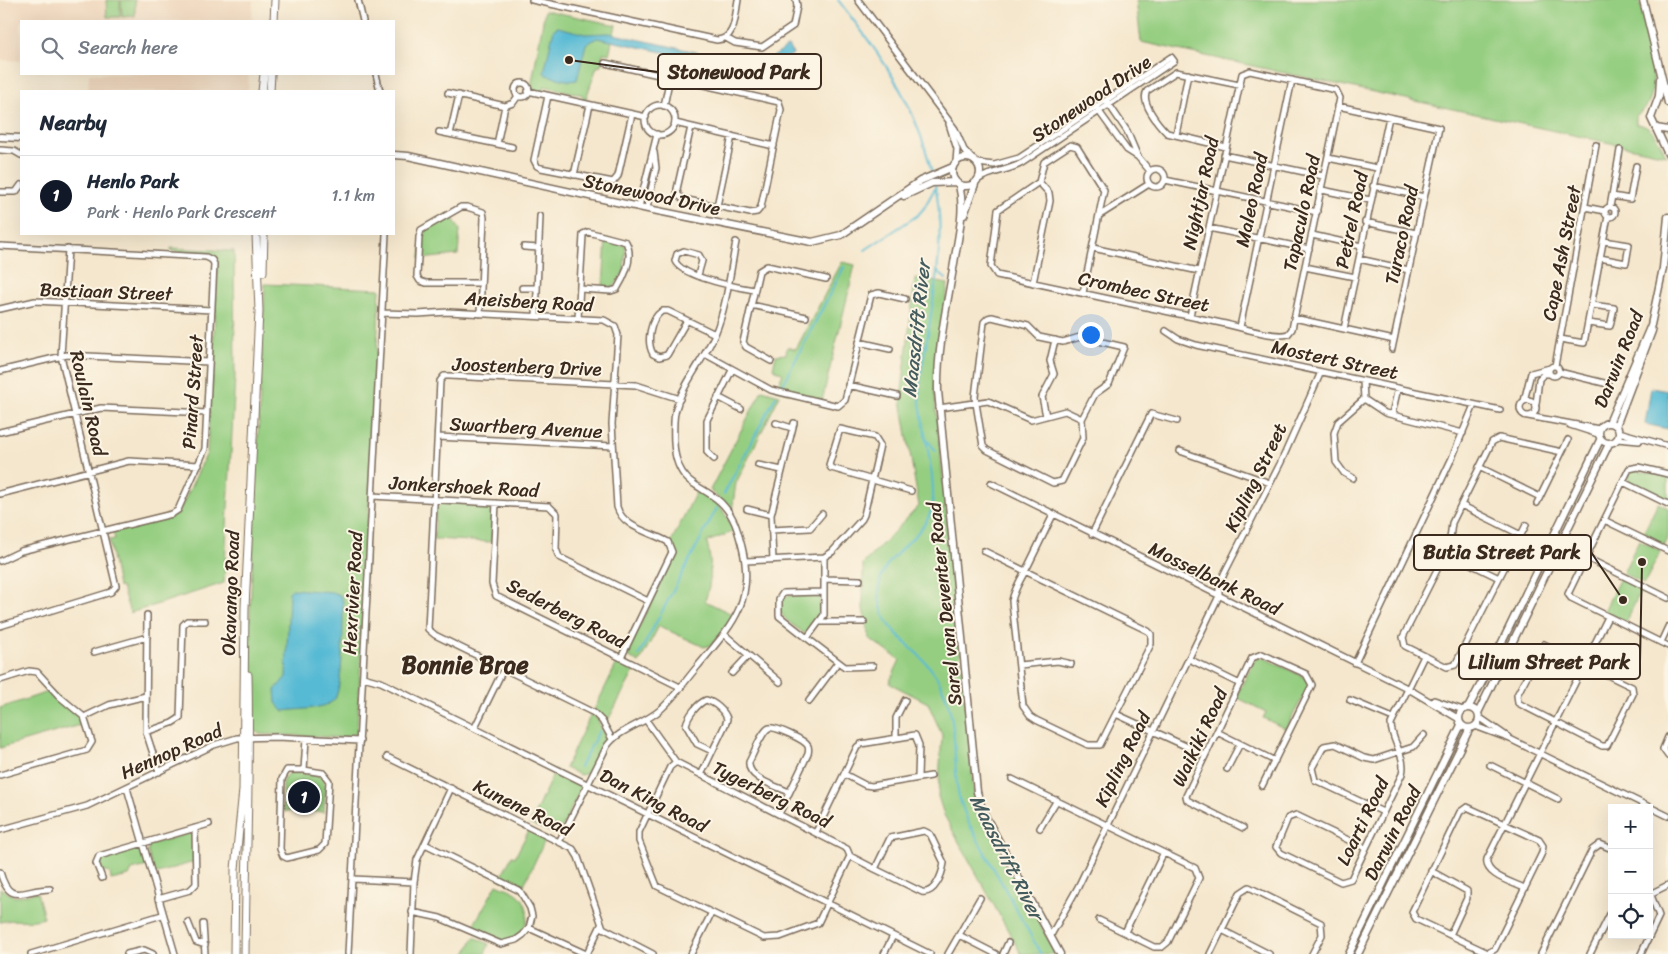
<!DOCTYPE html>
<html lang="en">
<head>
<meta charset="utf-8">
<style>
  :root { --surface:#fff; --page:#f2f2f3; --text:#1f2937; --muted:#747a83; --line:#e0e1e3; --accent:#111827 }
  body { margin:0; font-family:Sriracha,sans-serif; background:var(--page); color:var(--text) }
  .controls { position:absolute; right:15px; bottom:15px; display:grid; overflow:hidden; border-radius:0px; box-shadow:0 5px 20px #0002 }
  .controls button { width:45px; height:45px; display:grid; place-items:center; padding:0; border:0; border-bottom:1px solid var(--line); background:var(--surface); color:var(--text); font:25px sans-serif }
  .you { position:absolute; left:1090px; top:334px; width:18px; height:18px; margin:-12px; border:4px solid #fff; border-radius:50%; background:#1a73e8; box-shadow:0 0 0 8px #1a73e833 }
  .badge { display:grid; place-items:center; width:32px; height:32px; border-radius:50%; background:var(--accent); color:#fff; font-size:16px; font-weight:700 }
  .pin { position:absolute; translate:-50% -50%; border:2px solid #fff; box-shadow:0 1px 5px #0006 }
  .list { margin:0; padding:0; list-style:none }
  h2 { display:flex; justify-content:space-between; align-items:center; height:65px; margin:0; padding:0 20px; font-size:21px }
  h2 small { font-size:16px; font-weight:400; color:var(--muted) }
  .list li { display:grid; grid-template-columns:32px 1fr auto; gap:15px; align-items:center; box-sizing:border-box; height:80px; padding:0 20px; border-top:1px solid var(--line) }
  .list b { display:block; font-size:19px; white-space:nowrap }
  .list p { margin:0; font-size:16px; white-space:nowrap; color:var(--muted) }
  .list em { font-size:16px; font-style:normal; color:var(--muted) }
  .icon { flex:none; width:28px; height:28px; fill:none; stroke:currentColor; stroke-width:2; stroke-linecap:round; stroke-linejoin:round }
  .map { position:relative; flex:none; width:1668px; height:954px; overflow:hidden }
  .search { position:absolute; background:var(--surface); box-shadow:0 5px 20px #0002; left:20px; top:20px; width:375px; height:55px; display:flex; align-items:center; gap:12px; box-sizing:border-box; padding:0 18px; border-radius:0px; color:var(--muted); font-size:19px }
  .panel { position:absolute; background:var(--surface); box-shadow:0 5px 20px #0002; left:20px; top:90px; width:375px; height:145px; border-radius:0px }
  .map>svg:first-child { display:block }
  .built { fill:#efd6bb }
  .green { fill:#95ce81; stroke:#687c50 }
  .water { fill:#56bad4; stroke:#487279 }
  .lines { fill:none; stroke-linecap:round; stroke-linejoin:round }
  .stream { stroke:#56bad4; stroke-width:2 }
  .minor-casing { stroke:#7c6c5b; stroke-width:8 }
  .tertiary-casing { stroke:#7c6c5b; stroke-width:9 }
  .secondary-casing { stroke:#7c6c5b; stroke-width:9 }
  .minor { stroke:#fff; stroke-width:5 }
  .tertiary { stroke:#fff; stroke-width:6 }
  .secondary { stroke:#fff; stroke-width:7 }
  .labels { text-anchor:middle; stroke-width:4; stroke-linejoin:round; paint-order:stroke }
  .street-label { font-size:19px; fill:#3b2a1e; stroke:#fcf5e5 }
  .water-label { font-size:20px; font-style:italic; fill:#445c5e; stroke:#fcf5e5 }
  .district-label { font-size:24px; font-weight:bold; fill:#3b2a1e; stroke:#fcf5e5 }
  .leader { fill:none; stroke:#3b2a1e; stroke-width:2 }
  .callout-dot { fill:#3b2a1e; stroke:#fcf5e5; stroke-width:2 }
  .callout { fill:#fcf5e5; stroke:#3b2a1e; stroke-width:2 }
  .callout-label { font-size:20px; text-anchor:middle; font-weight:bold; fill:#3b2a1e }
</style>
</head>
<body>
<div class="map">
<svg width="1668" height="954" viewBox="0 0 1668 954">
  <rect width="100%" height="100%" fill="#fcf5e5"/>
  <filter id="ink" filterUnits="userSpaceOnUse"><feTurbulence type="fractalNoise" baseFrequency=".02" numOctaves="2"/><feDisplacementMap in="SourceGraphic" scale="10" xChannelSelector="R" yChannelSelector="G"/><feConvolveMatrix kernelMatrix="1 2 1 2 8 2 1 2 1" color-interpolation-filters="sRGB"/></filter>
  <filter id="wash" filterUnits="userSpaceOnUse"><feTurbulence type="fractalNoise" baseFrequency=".0096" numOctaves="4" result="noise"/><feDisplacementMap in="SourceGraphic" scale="20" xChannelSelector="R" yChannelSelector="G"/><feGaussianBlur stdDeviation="1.12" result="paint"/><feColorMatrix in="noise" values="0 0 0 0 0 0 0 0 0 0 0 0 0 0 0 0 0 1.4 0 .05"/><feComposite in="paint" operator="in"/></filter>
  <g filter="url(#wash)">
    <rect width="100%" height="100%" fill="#f5e7cd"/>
    <!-- built -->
    <path class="built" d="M0,0H253L252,21H21V61L0,60Z
      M89,74H249L248,91H88Z"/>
    <!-- green -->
    <path class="green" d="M106,0H120V17H107Z
      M121,0H135V16L122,17Z
      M1136,0H1639C1647,28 1668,102 1636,115V124C1653,125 1659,141 1666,155L1141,42Z
      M545,10L616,25L609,54L603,53L601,66L597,67L585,101H582L583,95L544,86L543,92L534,90L531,87Z
      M451,215L460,230L458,255L420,259L423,231Z
      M606,238L626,246L624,272L613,288H603Z
      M171,248L234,251L235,376L224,583L130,613L122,588L118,587L109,540L115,539L113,532L178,514L207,453L218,263L210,254L171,251Z
      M842,262L855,265L822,401L775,389L783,374L773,368L776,355L786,354L787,347L796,349Z
      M915,278L948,284L934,389L974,793L980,814L1056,954H1021L944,815L938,796L942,735L928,703L889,683L900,660L870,639L863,609V564L919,506L901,400Z
      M265,284L380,289L357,732L351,738L259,734L254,729L253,717H250L249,635Z
      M762,390L780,395L736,483L732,511L710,490Z
      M1635,470L1668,477V502L1628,482L1630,472Z
      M697,490L720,506L735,531L707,542C712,564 712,580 705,601L734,615L712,645L704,647L659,626L639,663L628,656V650L673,557L674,549L671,542Z
      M443,502L489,506L493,512L491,542L434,539L436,509Z
      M1658,503L1668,508V536L1663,547L1642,536Z
      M1639,540L1661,551L1644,584L1623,573Z
      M1620,578L1642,588L1626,622L1604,611Z
      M818,595L820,597V616L807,633H804C792,624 771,614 784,596Z
      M1259,657L1264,658L1306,678L1309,685L1286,729L1263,718L1266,712L1236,697L1254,661Z
      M619,659L636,668L606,724L594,710Z
      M51,691L79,716L84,724L0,748V708Z
      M591,714L597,718L606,739L590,773L580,775L565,768Z
      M555,770L578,782L581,788L561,830L555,834L530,824Z
      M291,773C331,775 326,775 324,812L283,811V780L288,774Z
      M529,830L546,838L522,889L500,879L512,856L515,857Z
      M190,833L194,837V862L154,874L148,852L149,845Z
      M137,848L142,852L147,866L132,870L129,876L111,880L110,873L100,870L98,863L102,857Z
      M497,884C505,888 514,890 520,896C536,913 524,942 500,941C491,940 481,933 472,928Z
      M0,888L15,897L37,892L44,918C29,923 15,918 0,922Z
      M474,937L489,944L485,954H466Z"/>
    <!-- water -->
    <path class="water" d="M558,27L585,34L609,33L751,64L769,60L788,46L793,54L769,71L760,73L597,38L586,44L577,80L570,81L546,75L544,72L554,29Z
      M1651,388L1668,391V429L1645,424Z
      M292,589L332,592L340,595L343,601C343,618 344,692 333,701C321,710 298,709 283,711L276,703L275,690L286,677L289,592Z"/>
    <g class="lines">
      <!-- stream -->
      <path class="stream" d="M838,0C883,59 914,99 932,173
        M935,185C946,235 935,288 927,339C924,359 918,381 920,402C923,430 937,482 932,507C925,541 878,554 879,591C879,634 917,644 936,676C958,713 953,746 957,786C958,799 964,810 968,822L1041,954
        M865,250L918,215L924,208L935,188
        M937,271L946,279
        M782,386L844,267
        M927,440L936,451
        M724,494L776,396
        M639,655L717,508
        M580,767L599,731"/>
    </g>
  </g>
  <g filter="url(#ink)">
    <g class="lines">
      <defs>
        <path id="minor" d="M358,0L363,21
          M532,0L717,40C736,39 735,15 738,0
          M858,0L955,129L964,150L973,160
          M726,38L735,43L762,47L793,26L797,6L796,0
          M605,63L779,102L781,110L761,207L757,212L750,213L683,199L678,195L677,189L691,127
          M376,74L380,91
          M515 90a7 7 0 1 1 14 0a7 7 0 1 1-14 0Z
          M528,91L646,117
          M448,93L505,106
          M548,96L534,160L537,166L541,168L613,182L618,176L632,114
          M1108,103L1127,131L1138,157
          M645 120a15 15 0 1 1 30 0a15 15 0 1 1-30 0Z
          M664,106L670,77
          M1338,106L1439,128L1392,349
          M1098,110L1127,150L1138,157L1150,171
          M675,123L774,146
          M949,124L957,149L956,162
          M439,132L512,147
          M450,134L459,95
          M1176,135L1188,74
          M497,144L505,106L513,103L518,96
          M1226,147L1167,133C1158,124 1140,102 1147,91L1176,72L1239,85
          M0,150L14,151L21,155
          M1224,155L1323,176
          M1328,158L1377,168
          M977,163L994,165L1019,158L1171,57L1174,61
          M1147 178a9 9 0 1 1 18 0a9 9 0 1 1-18 0Z
          M574,175L590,105
          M979,179C992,171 1008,171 1022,163L1174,61
          M1165,180L1317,212
          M1373,186L1424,197
          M1322,190L1370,200
          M0,192H16L21,185
          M1612,196L1630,199L1636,166
          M717,206L732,136
          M1605 212a5 5 0 1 1 10 0a5 5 0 1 1-10 0Z
          M639,207L657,134
          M1585,207L1605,211
          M1610,207L1620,150
          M647,208L656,168L654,152
          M1100,215L1149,184
          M1365,222L1416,233
          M1209,228L1309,249
          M1312,235L1361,246
          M0,246L206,257L212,260L214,264L205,449L178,510L172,514L21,551L0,561
          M524,247L539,248
          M1093,248L1199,271
          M1600,258L1626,263L1629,245L1604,241
          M1359,259L1409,270
          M1305,267L1355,277
          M698,275L702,261L699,255L684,251L677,254L675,261C682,277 737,287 754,290
          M1033,283L1050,201L1049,193L1039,182
          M522,288H537
          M1083,293L1104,190L1077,147L1070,145L1044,162L1039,182L998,210L991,266L997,275C1072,291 1146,307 1221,323C1236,326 1275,339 1288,334L1292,329L1340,98L1336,90L1250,71L1242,74L1190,316
          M751,305L806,317
          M0,309L35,301L212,310
          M382,313L418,314L448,312L604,320L615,326L618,335L612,424L617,507C623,528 651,532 668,542L672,552L621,658
          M480,314L484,218L483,212L467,207H461L421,230L419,237L417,276L420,281L426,283H481
          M536,316L540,216
          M992,317L1028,326L1039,337L1063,342L1080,337L1124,347L1109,384L1095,394L1082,419L1083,438L1062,481L1053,483L987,450L983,446L975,397L984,322L988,318Z
          M1294,318L1394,340
          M578,319L583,235V234L588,232L626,242C634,257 625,276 617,289L611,291L580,289
          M686,322L667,355L659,357L653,354C646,342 650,319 662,311H668L715,334
          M1588,323L1610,326L1614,308L1592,305
          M1240,327L1292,80
          M1344,329L1389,117
          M1166,331L1178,339L1196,345L1500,410
          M1560,339L1584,343L1608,216
          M859,342L890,349
          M705,354L771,390L838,406L845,400L871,295L879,293L905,299
          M771,361L746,347L743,342L759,271L767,266L826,279
          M1549 371a5 5 0 1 1 10 0a5 5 0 1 1-10 0Z
          M1555,366L1596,145
          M0,371L67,355L209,362
          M1559,372L1608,384
          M848,385L897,396
          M718,397L741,409
          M1364,399L1385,413L1463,433
          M1520 408a8 8 0 1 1 16 0a8 8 0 1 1-16 0Z
          M1524,401L1531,373L1550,368
          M1536,404L1539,379L1544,374H1550
          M939,408L988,401L1031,420L1065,411L1082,419
          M1392,414L1398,388
          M1046,416L1042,397L1054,374L1050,361L1055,340
          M1528,416L1599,429
          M776,423L792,428
          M1570,425L1598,434
          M0,432L101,408L207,413
          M1619,432L1668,446
          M438,437L613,446
          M1617,439L1639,441
          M1180,451L1270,483
          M714,459L707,452V420L732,370
          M758,465L782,470
          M1479,467L1540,497
          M1668,474L1638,467L1629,469L1568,594L1571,598L1668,646
          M1353,478L1344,473L1336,462L1334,433L1338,422L1364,399L1363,381
          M1623,482L1668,504
          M991,483L1407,688L1459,719
          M0,494L129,461L199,465
          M372,496L549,506L557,514L556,549L559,557L648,601
          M496,503L492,584L496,596L680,687
          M1537,503L1568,440
          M1461,505L1521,535
          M747,509L771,515
          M1604,520L1668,551
          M1526,525L1455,665L1447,667L1405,646L1403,637L1449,546L1452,523L1492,442L1499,438L1562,452
          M771,530L810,528L822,514
          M1092,534L1151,414L1177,421
          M984,551L1148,631L1151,634V644L1100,745H1088L1036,720L1030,716L1023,706L1012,601C1014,589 1022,577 1028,566L1053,515
          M1446,552L1499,578
          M1585,557L1668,598
          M773,560L771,515L794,423
          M746,561L824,557L832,552L862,519L864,515L880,445L875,437L840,429L829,465L831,468L911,491
          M824,579L860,580
          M823,592L783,593L779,599V616L807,638L824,615V557
          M147,615L146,732L159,772
          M820,622H864
          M0,626L111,592L116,586L61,356L68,249
          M724,634L780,682
          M807,638L845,667L873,666
          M1661,642L1668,627
          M1544,644L1632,687L1633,694L1607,746H1602L1518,703L1517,695Z
          M94,652L147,637
          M1189,659L1240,684
          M1355,663L1452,458L1474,405
          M1019,665L1058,661L1071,664
          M732,673L748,656
          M363,677L381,682L930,954
          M0,680L29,671L37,672L60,697L84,717L92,742L87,750L0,775
          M1350,700L1393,718
          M1434,700L1463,710
          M809,701L838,662
          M1116,714L1205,755
          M84,717L109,705L146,696
          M1479,717L1508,737
          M646,720L676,762L847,849L850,856L818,923L780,937L764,938L657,886L639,841V832L670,767L676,762
          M1475,726L1510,739L1668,816
          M475,727L504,668
          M146,732L172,723L180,718L183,625L187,621H205
          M1217,732L1275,761
          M896,737V718L905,700
          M1668,737L1663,749L1668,756
          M612,739L602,721L594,713L435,635L428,629L440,381L444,376H449L636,385L680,399
          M387,757L573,849L578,857L603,928L653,954
          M1490,765L1558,799
          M1227,769L1240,744
          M304,770L323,773L329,781L325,844L319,850L287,858L283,856L280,849L282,779L287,770H304L306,739
          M844,774L865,785L872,786L931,776
          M701,775L726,723L727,719C725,711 714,702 706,700C697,704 688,716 686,725L697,744L712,751
          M1012,779L1195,868L1199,878L1168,942L1162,947H1154L1099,920
          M127,788L175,954
          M1467,807L1539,840L1543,846L1542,853L1495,949L1488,953L1416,919L1412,912L1460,812Z
          M1383,812L1315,780L1312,768L1324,746L1335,744L1364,758L1374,760L1413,747L1424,735
          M779,814L808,754C809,750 809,749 808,746C805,740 775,726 769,728C762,731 753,755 749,762C747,779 777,786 789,792
          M1040,828L1057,800
          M1243,828L1187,800L1186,796L1252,658L1262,654L1306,674L1312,685L1262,786
          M0,830L87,806L214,745L237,738L277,737L360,741
          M924,831L930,834L944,863C942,875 935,894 922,892L875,869L890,838Z
          M816,832L857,747L861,744L915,735L919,745L918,777
          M559,842L607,746C619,729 644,724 660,710C674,698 685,681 697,667C730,627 756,603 742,547C738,532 735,518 724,506C716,496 704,491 694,484C673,471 673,444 674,422C674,394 704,361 715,334C727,306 730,272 736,242
          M1365,848L1296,815L1288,818L1276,847L1281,853L1341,882L1351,879L1402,774C1407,757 1391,741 1391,724L1424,656
          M850,856L875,869
          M1431,871L1467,891V898L1450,935
          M0,872C10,907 23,889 50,889
          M102,878L96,863L99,856L209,824
          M353,879L414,882
          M1524,888C1512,882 1484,875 1487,859L1608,617
          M1650,894L1668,885
          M158,899L190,890L196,884L195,828
          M412,912L440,918L501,944L516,940L523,935L529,928L532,916L530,908L520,891L425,844
          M188,922L196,942L205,945
          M203,924L205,954
          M529,928L586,954
          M1222,930L1269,954
          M1125,932L1163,854
          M959,935L996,954
          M1051,935L1078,887L1219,596V585L1224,574L1281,462L1321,372
          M31,954L162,915
          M127,954L144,950L153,954
          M348,954L386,234
          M411,954L414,882L417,860L451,788
          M587,954L601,925
          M691,954L711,914
          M884,954L893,936
          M948,954L980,898
          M1003,954L1008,943
          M1210,954L1240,893L1249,887L1321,923L1322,935L1312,954
          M1541,954L1592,850L1600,844L1612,849
          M1590,954L1612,910
          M1641,954L1659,916L1649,890"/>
        <path id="tertiary" d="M1643,0L1668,103
          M1660,79L1659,96L1651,118L1668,154
          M1656,128L1668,130
          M0,137L21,138
          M394,155L408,156L648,209L812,242L841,235L920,181L953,167
          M952 172a14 14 0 1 1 28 0a14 14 0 1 1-28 0Z
          M959,185C965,208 959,234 955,257C948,301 937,347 938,391L977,792L983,812L1060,954
          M904,196L932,183L956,182
          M964,215L975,184
          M1599 433a10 10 0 1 1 20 0a10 10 0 1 1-20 0Z
          M1609,423L1651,325L1663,268L1668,217
          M1616,426L1652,331
          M1459 718a10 10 0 1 1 20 0a10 10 0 1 1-20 0Z
          M1468,708L1490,667L1600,440
          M1478,713L1609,444
          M1349,954L1461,725
          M1358,954L1470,728"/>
        <path id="secondary" d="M274,21L275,0
          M262,91L264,74
          M270,91L271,74
          M263,272L264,234
          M234,954L235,869L243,790L245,608L259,311L256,234
          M245,954C246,861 250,768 248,675"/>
      </defs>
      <!-- minor casing -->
      <use href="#minor" class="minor-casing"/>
      <!-- tertiary casing -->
      <use href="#tertiary" class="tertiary-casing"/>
      <!-- secondary casing -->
      <use href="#secondary" class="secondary-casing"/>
      <!-- minor -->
      <use href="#minor" class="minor"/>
      <!-- tertiary -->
      <use href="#tertiary" class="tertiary"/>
      <!-- secondary -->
      <use href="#secondary" class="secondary"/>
    </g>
  </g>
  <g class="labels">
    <!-- street labels -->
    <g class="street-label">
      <text transform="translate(1091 98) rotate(-34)" y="7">Stonewood Drive</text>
      <text transform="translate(1200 193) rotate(-78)" y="7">Nightjar Road</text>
      <text transform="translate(652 194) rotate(12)" y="7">Stonewood Drive</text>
      <text transform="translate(1251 200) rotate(-78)" y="7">Maleo Road</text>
      <text transform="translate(1301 213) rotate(-78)" y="7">Tapaculo Road</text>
      <text transform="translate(1351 220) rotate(-78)" y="7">Petrel Road</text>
      <text transform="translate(1401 235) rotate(-78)" y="7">Turaco Road</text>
      <text transform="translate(1561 253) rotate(-79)" y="7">Cape Ash Street</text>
      <text transform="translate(106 291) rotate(2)" y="7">Bastiaan Street</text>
      <text transform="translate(1144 291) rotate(12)" y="7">Crombec Street</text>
      <text transform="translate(529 301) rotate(3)" y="7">Aneisberg Road</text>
      <text transform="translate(1335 359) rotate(12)" y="7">Mostert Street</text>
      <text transform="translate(1618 359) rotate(-68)" y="7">Darwin Road</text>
      <text transform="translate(527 366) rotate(2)" y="7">Joostenberg Drive</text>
      <text transform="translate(192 392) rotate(-86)" y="7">Pinard Street</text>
      <text transform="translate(89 403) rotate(77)" y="7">Roulain Road</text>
      <text transform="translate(526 427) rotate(3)" y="7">Swartberg Avenue</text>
      <text transform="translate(1255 477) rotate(-64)" y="7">Kipling Street</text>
      <text transform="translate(464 486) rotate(3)" y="7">Jonkershoek Road</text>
      <text transform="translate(1215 578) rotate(26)" y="7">Mosselbank Road</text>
      <text transform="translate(230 593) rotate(-88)" y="7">Okavango Road</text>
      <text transform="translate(352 593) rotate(-87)" y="7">Hexrivier Road</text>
      <text transform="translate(944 604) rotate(-96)" y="7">Sarel van Deventer Road</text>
      <text transform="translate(567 613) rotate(27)" y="7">Sederberg Road</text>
      <text transform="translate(1199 737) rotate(-65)" y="7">Waikiki Road</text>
      <text transform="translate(171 751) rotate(-24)" y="7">Hennop Road</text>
      <text transform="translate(1122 759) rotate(-64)" y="7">Kipling Road</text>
      <text transform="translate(772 794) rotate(26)" y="7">Tygerberg Road</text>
      <text transform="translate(654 800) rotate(27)" y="7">Dan King Road</text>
      <text transform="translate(523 807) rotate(26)" y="7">Kunene Road</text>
      <text transform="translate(1362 821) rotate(-64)" y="7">Loarti Road</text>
      <text transform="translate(1392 833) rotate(-63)" y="7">Darwin Road</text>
    </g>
    <!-- water labels -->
    <g class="water-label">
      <text transform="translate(916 329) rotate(-84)" y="7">Maasdrift River</text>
      <text transform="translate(1007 857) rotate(63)" y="7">Maasdrift River</text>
    </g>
    <!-- district labels -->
    <g class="district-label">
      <text x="465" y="673">Bonnie Brae</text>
    </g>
  </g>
  <!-- callouts -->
  <path class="leader" d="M569 60L658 72M1623 600L1591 552M1642 562L1640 662"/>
  <g class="callout-dot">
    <circle cx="569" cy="60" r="5"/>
    <circle cx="1623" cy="600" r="5"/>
    <circle cx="1642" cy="562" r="5"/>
  </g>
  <g class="callout">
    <rect x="658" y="54" width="163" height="35" rx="5"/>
    <rect x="1414" y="535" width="177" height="35" rx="5"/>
    <rect x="1459" y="644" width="181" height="35" rx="5"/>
  </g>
  <g class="callout-label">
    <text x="739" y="79">Stonewood Park</text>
    <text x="1502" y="559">Butia Street Park</text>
    <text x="1549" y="669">Lilium Street Park</text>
  </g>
</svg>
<div class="controls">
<button>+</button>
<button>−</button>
<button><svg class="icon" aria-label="locate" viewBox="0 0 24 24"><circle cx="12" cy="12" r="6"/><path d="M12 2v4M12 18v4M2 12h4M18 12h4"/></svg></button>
</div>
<div class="you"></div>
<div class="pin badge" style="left:304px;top:797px">1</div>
<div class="search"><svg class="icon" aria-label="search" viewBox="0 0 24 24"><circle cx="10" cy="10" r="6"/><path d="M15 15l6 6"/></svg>Search here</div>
<section class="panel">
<h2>Nearby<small></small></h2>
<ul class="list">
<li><span class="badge">1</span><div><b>Henlo Park</b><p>Park · Henlo Park Crescent</p></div><em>1.1 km</em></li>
</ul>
</section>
</div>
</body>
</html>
